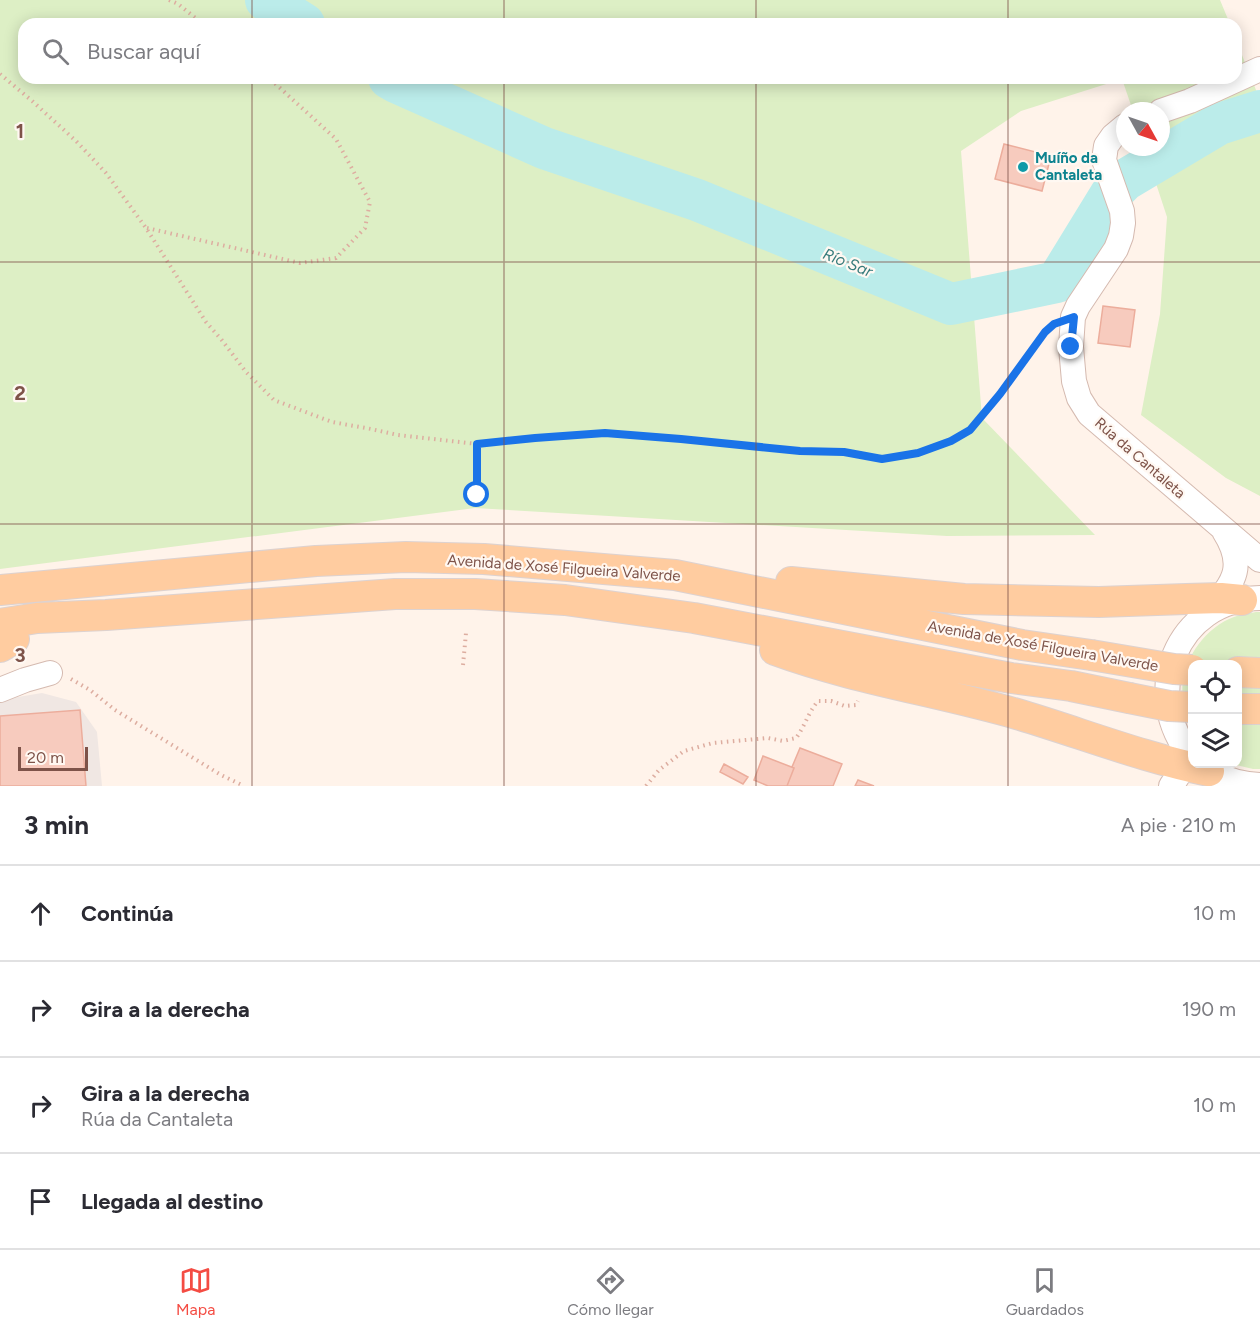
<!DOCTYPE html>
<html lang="es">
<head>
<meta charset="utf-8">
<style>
  :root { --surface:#fff; --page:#f7f7f7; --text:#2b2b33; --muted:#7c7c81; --line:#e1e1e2; --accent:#f44c43 }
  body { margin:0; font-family:Figtree,sans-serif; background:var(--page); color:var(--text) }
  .controls { position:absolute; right:18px; bottom:18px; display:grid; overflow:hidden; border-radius:12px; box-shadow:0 3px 15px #0003 }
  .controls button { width:54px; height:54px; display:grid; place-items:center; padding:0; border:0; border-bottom:2px solid var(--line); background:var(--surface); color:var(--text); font:30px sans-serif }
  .compass { position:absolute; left:1116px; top:102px; width:54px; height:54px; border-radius:50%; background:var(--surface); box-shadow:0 3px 15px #0003; rotate:130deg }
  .scale { position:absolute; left:18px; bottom:15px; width:70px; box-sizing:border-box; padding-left:6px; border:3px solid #7e5349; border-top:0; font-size:16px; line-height:21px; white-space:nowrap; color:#7e5349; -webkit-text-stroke:4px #fff8f2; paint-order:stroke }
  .stop { position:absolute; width:18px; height:18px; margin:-14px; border:4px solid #1a73e8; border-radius:50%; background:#fff }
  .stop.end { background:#1a73e8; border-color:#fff; box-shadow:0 2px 6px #0008 }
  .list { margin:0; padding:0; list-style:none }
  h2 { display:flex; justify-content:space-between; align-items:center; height:78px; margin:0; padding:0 24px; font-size:26px }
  h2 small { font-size:20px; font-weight:400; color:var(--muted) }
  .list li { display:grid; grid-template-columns:39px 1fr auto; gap:18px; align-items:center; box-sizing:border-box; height:96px; padding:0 24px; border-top:2px solid var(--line) }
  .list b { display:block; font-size:22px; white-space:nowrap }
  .list p { margin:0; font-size:20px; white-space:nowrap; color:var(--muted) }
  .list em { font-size:20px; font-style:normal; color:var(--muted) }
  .icon { flex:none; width:33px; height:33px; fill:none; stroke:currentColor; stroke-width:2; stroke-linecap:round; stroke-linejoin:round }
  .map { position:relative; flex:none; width:1260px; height:786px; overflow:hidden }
  .search { position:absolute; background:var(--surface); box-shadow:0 3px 15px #0003; left:18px; right:18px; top:18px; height:66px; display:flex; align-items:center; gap:15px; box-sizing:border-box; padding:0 21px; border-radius:18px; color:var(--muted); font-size:22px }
  .sheet { height:462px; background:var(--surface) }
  nav { display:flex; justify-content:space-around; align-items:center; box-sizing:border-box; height:84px; border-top:2px solid var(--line); background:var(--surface); font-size:16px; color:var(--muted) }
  nav a { display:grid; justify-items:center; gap:3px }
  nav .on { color:var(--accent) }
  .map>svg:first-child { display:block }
  .industrial { fill:#f0e7e3 }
  .green { fill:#ddefc5 }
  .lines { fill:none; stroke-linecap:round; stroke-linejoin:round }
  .river { stroke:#bbecea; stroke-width:42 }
  .building { fill:#f7cbbe; stroke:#ecad9c; stroke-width:1.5 }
  .minor-casing { stroke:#d5bab0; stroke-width:26 }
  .major-casing { stroke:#ddd2d0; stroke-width:32 }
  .path { stroke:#ddada0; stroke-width:4; stroke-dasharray:1.5 4.5; stroke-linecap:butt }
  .minor { stroke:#fff; stroke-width:24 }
  .major { stroke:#ffcca0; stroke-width:30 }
  .major-bridge-casing { stroke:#ddd2d0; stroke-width:32; stroke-linecap:butt }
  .major-bridge { stroke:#ffcca0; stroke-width:30 }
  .route { stroke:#1a73e8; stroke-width:8 }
  .grid { fill:none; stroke:#7e5349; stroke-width:1.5; stroke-opacity:0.55 }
  .culture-dot { fill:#0f9aa8; stroke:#fff8f2; stroke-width:2 }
  .labels { text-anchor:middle; stroke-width:4.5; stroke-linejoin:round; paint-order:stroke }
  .culture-label { font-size:15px; font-weight:bold; fill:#0d838f; stroke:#fff8f2; text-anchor:start }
  .street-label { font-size:15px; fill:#7e5349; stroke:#fff8f2 }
  .water-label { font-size:16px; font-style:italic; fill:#377c7c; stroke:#fff8f2 }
  .grid-label { font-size:20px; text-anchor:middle; font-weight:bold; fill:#7e5349; stroke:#fff8f2; stroke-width:4.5; stroke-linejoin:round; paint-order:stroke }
</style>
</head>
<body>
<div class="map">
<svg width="1260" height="786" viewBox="0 0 1260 786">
  <rect width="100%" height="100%" fill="#fff3ea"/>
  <!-- industrial -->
  <path class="industrial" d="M42,693L76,702L97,732L102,786H0V703L12,698Z"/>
  <!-- green -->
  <path class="green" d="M0,0H1220L1230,24H24V78H1236V40L1260,100V496L1226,478L1141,415L1160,314L1167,217L1144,147H1161V111H1133L1122,79L1021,111L961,151L982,418L1095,535L947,536L475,508L0,569Z
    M1256,612H1260V769H1253L1232,764H1238V664H1192V729C1190,722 1186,715 1184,707C1176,672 1197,634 1229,619C1237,615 1247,614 1256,612Z"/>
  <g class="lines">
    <!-- river -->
    <path class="river" d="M266,0L304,24
      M389,78L396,82L544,148L697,200L951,304L1057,282L1111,194L1125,180L1219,124L1260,111"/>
  </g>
  <!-- building -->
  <path class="building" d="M1004,144L1051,156L1042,191L995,179Z
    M1103,306L1135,310L1130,347L1098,343Z
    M80,710L86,786H0V716Z
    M800,748L842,764L833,786H787L794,768L792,767Z
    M763,756L794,768L787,786H768L754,780Z
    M724,764L748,777L743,784L720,772Z
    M858,780L874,786H855Z"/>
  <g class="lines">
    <defs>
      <path id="minor" d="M1161,111L1190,101L1260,69
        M1125,126L1113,136L1106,146L1104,160L1122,211L1123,223L1121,236L1116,249L1078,306L1073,317L1071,347L1074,381L1079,398L1089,414L1260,560
        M1211,608C1236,582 1245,564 1224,531
        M0,690L25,680L50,673
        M1192,757C1139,695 1176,599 1260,598
        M1200,764C1218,778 1237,784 1260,785
        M1171,786C1179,775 1187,764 1185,750"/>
      <path id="major" d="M791,582L964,599L1099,602L1186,599L1221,598L1242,600
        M0,590L316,561L406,557L484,559L675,575L1022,645L1091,655
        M0,624L37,618L106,615L395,594H475L565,600L694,618L1011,678L1071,686L1129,698
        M0,647L14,639
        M775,650C854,679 937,691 1017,714C1081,733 1144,758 1209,771
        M1238,672L1260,673
        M1238,709H1260"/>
    </defs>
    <!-- minor casing -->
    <use href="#minor" class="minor-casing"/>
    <!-- major casing -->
    <use href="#major" class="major-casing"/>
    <!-- path -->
    <path class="path" d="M169,0L178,4L203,24
      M0,74L31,100L76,141L106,173L146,228L206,322L221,339L246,372L274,400L332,422L371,429L398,435L477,444L535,438L605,433L681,439L800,451L844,452L882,459L918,453L951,441L970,430L1000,394L1035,345L1050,328
      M147,228L300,263L336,258L365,228L370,202L336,139L269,78
      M477,495V444
      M463,665L466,633
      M71,679L90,690L115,710L221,775L244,786
      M646,786L659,770L684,751L713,743L768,738L783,741L796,738C805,726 808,713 818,701H831L845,706L856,705L858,701"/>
    <!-- minor -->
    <use href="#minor" class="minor"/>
    <!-- major -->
    <use href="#major" class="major"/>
    <defs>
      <path id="major-bridge" d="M1091,655L1174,669L1192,670
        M1129,698L1169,706L1192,707"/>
    </defs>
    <!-- major-bridge casing -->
    <use href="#major-bridge" class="major-bridge-casing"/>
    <!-- major-bridge -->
    <use href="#major-bridge" class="major-bridge"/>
  </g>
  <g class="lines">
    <!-- route -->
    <path class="route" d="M477,495V444L535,438L605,433L681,439L800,451L844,452L882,459L918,453L951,441L970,430L1000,394L1045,332L1054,324L1074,317L1071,347"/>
  </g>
  <!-- grid -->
  <path class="grid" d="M252,0V24M504,0V24M756,0V24M1008,0V24M252,78V786M504,78V786M756,78V786M1008,78V786M0,262H1260M0,524H1260"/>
  <!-- markers -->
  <circle class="culture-dot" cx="1023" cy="167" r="6"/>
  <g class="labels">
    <!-- culture labels -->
    <g class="culture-label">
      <text x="1035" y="163">Muíño da<tspan x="1035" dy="17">Cantaleta</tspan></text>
    </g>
    <!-- street labels -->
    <g class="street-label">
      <text transform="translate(1140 458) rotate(41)" y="5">Rúa da Cantaleta</text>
      <text transform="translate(564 568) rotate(4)" y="5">Avenida de Xosé Filgueira Valverde</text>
      <text transform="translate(1043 646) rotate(10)" y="5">Avenida de Xosé Filgueira Valverde</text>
    </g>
    <!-- water labels -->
    <g class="water-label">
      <text transform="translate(848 262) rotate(22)" y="6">Río Sar</text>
    </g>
  </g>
  <g class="grid-label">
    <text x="20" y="138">1</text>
    <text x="20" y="400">2</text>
    <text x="20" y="662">3</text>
  </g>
</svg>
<div class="controls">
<button><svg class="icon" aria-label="locate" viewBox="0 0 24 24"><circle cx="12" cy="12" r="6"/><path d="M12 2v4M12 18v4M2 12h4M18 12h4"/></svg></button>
<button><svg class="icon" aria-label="layers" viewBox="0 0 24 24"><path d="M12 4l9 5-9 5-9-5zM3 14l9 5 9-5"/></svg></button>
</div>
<svg class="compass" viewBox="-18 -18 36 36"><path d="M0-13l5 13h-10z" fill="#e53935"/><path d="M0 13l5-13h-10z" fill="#7c7c81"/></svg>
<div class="scale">20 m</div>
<div class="stop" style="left:477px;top:495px"></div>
<div class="stop end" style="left:1071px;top:347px"></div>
<div class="search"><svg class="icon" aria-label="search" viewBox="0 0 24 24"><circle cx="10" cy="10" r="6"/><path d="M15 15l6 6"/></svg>Buscar aquí</div>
</div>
<section class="sheet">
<h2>3 min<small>A pie · 210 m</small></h2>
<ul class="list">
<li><svg class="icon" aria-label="ahead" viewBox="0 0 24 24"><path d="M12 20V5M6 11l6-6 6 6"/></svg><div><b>Continúa</b></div><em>10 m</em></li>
<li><svg class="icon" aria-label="right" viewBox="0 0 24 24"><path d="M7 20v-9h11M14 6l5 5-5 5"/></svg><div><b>Gira a la derecha</b></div><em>190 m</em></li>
<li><svg class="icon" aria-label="right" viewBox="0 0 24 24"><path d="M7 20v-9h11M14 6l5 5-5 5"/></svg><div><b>Gira a la derecha</b><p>Rúa da Cantaleta</p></div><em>10 m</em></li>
<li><svg class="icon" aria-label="arrive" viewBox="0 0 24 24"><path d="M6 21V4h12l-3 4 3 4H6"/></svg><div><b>Llegada al destino</b></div></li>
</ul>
</section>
<nav>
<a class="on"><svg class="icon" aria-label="map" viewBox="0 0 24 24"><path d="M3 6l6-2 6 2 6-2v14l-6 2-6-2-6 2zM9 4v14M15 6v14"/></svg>Mapa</a>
<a><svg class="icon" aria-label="directions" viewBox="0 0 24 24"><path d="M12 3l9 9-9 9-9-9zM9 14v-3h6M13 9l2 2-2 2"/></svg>Cómo llegar</a>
<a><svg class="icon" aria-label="saved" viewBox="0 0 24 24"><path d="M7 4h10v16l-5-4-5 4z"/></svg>Guardados</a>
</nav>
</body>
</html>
